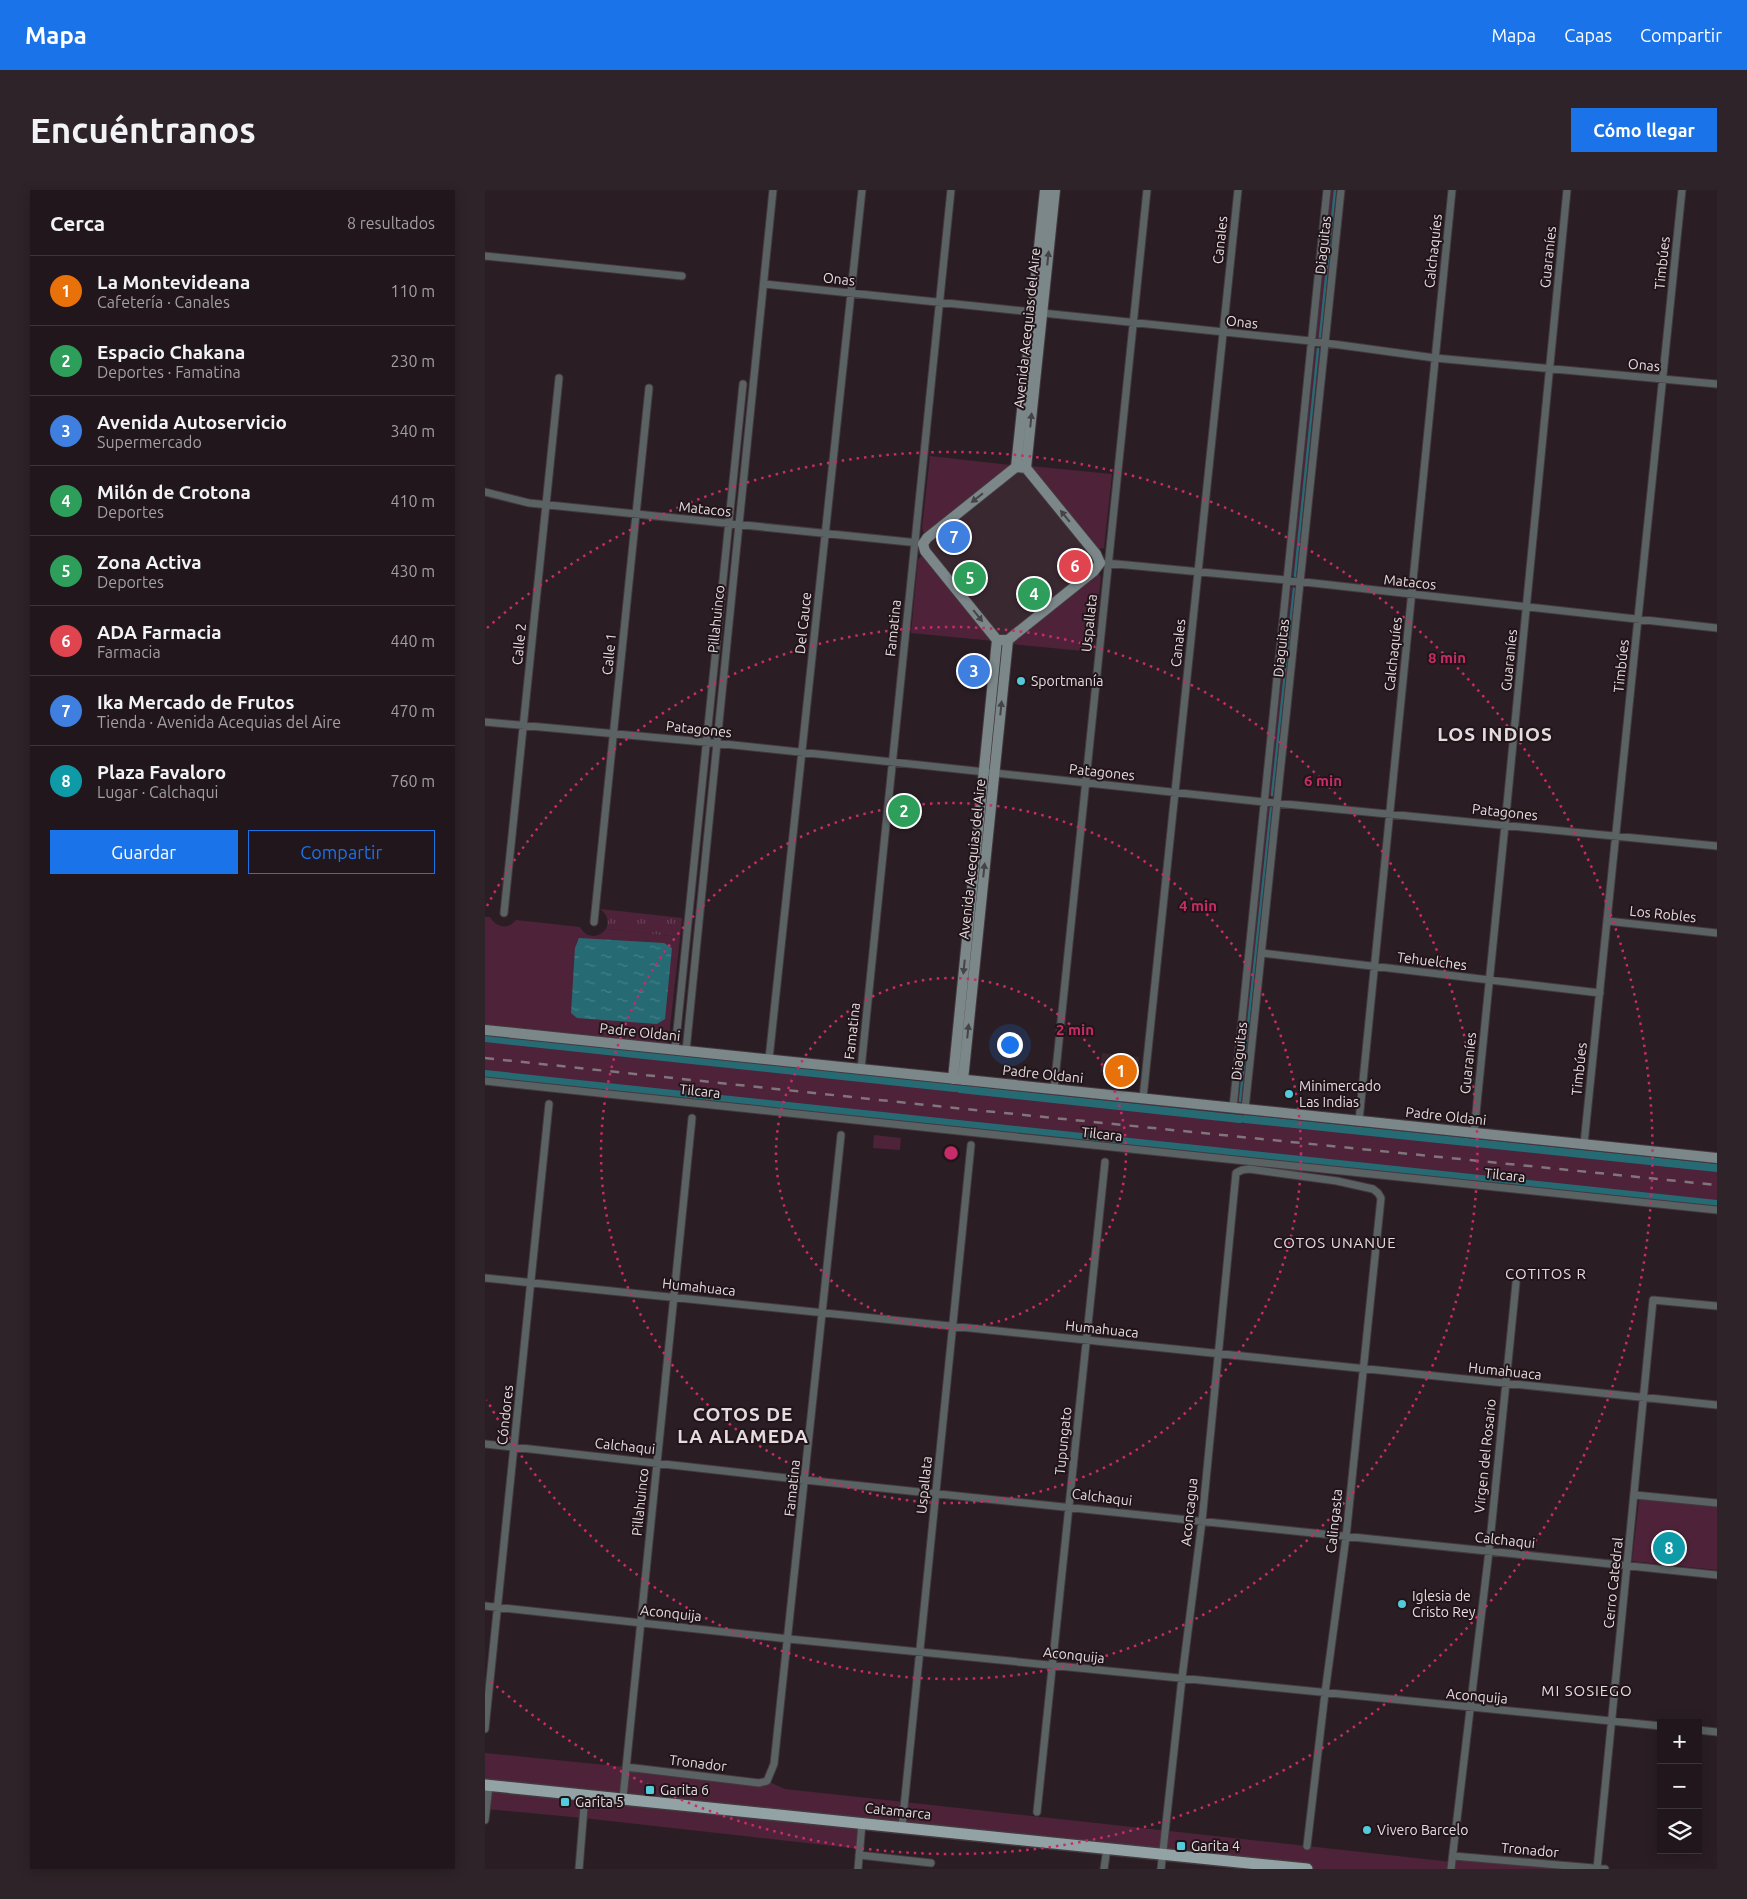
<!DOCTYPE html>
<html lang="es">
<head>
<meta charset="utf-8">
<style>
  :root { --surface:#20161b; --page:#2d2328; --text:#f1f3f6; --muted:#a29fa3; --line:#3d353a; --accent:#1a73e8 }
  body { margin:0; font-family:Ubuntu,sans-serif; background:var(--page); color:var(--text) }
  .controls { position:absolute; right:15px; bottom:15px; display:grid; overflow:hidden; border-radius:0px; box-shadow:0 2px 12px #0003 }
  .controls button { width:45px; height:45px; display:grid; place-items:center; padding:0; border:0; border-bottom:1px solid var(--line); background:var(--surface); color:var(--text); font:25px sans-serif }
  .you { position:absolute; left:524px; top:854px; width:18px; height:18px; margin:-12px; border:4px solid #fff; border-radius:50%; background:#1a73e8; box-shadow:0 0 0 8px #1a73e833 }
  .badge { display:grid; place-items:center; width:32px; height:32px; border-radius:50%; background:var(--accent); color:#fff; font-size:16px; font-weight:700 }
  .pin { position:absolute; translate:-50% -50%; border:2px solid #fff; box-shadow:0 1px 5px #0006 }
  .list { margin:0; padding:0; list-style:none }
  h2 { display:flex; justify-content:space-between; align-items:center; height:65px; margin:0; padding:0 20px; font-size:21px }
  h2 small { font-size:16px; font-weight:400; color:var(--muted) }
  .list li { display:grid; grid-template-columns:32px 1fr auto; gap:15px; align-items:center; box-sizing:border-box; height:70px; padding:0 20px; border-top:1px solid var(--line) }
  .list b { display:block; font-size:19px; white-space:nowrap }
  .list p { margin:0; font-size:16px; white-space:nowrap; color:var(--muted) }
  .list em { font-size:16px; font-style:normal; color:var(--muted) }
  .actions { display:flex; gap:10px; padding:15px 20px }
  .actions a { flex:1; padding:11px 0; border:1px solid var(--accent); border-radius:0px; text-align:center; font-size:18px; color:var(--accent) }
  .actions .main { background:var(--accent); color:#fff }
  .icon { flex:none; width:28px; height:28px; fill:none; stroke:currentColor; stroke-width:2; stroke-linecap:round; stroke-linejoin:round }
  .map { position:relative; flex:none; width:1232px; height:1679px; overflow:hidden; border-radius:0px }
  header { display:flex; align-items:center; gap:30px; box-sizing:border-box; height:70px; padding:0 25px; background:var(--accent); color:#fff }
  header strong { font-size:24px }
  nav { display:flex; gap:28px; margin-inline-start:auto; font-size:18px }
  .intro { display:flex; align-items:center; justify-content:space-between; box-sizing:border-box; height:120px; padding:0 30px }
  h1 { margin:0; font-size:35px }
  .button { padding:12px 22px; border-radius:0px; background:var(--accent); color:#fff; font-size:18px; font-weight:700 }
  main { display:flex; gap:30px; padding:0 30px }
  aside { flex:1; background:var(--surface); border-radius:0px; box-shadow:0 2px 12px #0003 }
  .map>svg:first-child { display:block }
  .built { fill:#3a2831 }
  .green { fill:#4e2339 }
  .park { fill:url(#park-tufts) }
  .water { fill:url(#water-ripples) }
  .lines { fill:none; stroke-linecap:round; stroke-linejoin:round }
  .stream { stroke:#266b74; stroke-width:2.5 }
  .canal { stroke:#266b74; stroke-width:8 }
  .street-casing { stroke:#44393e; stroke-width:9 }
  .secondary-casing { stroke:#44393e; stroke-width:12 }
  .primary-casing { stroke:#44393e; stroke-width:14 }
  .street { stroke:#5b6263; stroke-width:7 }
  .secondary { stroke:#7b8789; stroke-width:10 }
  .primary { stroke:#93a3a5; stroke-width:11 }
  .rail { stroke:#7f757a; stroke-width:2.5; stroke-dasharray:9 9; stroke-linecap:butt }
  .oneway { fill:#454346 }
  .ring { fill:none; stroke:#c62c68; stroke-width:2.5; stroke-dasharray:2.5 5 }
  .poi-dot { fill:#53cbda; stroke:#21151a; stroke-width:2 }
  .labels { text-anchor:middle; stroke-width:4; stroke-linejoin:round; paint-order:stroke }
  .street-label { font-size:14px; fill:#e5dce0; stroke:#21151a }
  .poi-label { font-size:14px; fill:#e5dce0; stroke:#21151a; text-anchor:start }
  .neighbourhood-label { font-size:15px; letter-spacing:1px; fill:#e5dce0; stroke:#21151a }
  .district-label { font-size:19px; font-weight:bold; letter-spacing:1px; fill:#e5dce0; stroke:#21151a }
  .centre { fill:#c62c68; stroke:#21151a; stroke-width:2.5 }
  .ring-label { font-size:15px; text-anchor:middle; font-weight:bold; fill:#c62c68; stroke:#21151a; stroke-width:4; stroke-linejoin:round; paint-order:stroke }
</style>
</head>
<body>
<header>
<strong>Mapa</strong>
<nav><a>Mapa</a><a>Capas</a><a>Compartir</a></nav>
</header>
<div class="intro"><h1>Encuéntranos</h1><a class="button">Cómo llegar</a></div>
<main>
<aside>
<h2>Cerca<small>8 resultados</small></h2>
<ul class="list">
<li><span class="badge" style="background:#e8710a">1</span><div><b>La Montevideana</b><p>Cafetería · Canales</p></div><em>110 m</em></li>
<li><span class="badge" style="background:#2e9e5b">2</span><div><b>Espacio Chakana</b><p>Deportes · Famatina</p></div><em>230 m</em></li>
<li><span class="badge" style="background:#3f7fe0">3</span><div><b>Avenida Autoservicio</b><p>Supermercado</p></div><em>340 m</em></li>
<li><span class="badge" style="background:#2e9e5b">4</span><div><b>Milón de Crotona</b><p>Deportes</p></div><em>410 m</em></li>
<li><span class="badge" style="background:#2e9e5b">5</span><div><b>Zona Activa</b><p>Deportes</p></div><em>430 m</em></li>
<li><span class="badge" style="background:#e0444e">6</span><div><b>ADA Farmacia</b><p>Farmacia</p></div><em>440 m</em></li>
<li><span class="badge" style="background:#3f7fe0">7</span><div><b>Ika Mercado de Frutos</b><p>Tienda · Avenida Acequias del Aire</p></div><em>470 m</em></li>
<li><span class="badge" style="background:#0f9aa8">8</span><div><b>Plaza Favaloro</b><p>Lugar · Calchaqui</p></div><em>760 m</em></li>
</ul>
<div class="actions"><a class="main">Guardar</a><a>Compartir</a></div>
</aside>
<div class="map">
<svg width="1232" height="1679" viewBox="0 0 1232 1679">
  <defs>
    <pattern id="park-tufts" width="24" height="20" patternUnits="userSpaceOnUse" patternTransform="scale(1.25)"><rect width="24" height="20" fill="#4e2339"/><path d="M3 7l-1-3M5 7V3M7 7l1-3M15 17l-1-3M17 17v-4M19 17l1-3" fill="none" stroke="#674255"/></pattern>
    <pattern id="water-ripples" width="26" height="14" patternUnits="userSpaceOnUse" patternTransform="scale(1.25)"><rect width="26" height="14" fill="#266b74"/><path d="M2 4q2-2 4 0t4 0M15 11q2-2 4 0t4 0" fill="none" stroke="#458088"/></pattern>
  </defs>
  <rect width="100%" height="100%" fill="#2a1e24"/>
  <!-- built -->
  <path class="built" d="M539,281L610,369L609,375L524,445H517L511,442L445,360V353L446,350L529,282Z
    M617,863L654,867L652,886L615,882Z"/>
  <!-- green -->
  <path class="green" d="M846,0H854L838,148L836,149L831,147Z
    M833,156L837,158L813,387L811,388L807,386L830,159Z
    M445,266L525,275L442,342H438L437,338Z
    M545,276L627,284L619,358L613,359Z
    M436,366L440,367L509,451L426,443L433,370Z
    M614,384L616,387L608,462L527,454L528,451L609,385Z
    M808,395L812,397L791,607L787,608L784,605L806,398Z
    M785,616L789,617L758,912L754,914L752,912L783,618Z
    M0,727H5C12,738 23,740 31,730L95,737C101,748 113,749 121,739L195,747L183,855L0,836Z
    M0,840L1232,968V1020L0,891Z
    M389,945L416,948L415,960L388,958Z
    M1156,1309L1232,1316V1380L1147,1371L1154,1311Z
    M0,1563L282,1591L300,1599L967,1672L968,1666L1120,1679H822L378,1633L375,1659L98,1628L0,1619Z"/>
  <!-- park -->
  <path class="park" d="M115,719L197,728L195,747L121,739C125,731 122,724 115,719Z"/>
  <!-- water -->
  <path class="water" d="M94,748L179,753L187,758L180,829L172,834L92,828L86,823L90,758Z"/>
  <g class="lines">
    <!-- stream -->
    <path class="stream" d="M835,147L850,0
      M810,386L833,159
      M787,605L809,399
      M755,911L786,618"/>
    <!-- canal -->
    <path class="canal" d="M0,848L470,898
      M0,884L1232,1014
      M475,899L755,929
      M760,929L1232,978"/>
    <defs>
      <path id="street" d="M0,66L197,86
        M279,94L826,151L950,168L1232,194
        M0,302L44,313L434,353
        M621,373L801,390L1232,438
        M0,532L230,553L779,612L1232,656
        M19,723L74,188
        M1122,731L1232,743
        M109,732L164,198
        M777,763L1115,803
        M190,860L258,194
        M201,861C228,574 260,287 288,0
        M284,869L377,0
        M376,879L466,0
        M0,891C411,935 821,977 1232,1020
        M569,899L662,0
        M658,908L753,0
        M748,918L842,0
        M760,919L856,0
        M874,931L967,0
        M989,943L1020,635L1082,0
        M1099,954L1197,0
        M0,1088L1232,1215
        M0,1254L320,1290L1232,1385
        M1150,1305L1232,1313
        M0,1416L304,1449L1176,1536
        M0,1539L64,914
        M1213,1540L1232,1542
        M141,1577L274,1593L282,1591L289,1574L356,945
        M138,1608L207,928
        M552,1622L620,972
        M0,1630L4,1596
        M417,1637L486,955
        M374,1665L446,1673
        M968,1666L1120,1679
        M94,1679L100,1605
        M373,1679L377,1633
        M619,1679L622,1658
        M676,1679L697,1488L717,1331L751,983L757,980L764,979L852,991L888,999L893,1003L896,1008L861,1347L840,1503L822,1656
        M966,1679L1004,1361L1031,1093
        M1112,1679L1168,1110L1232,1116"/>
      <path id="secondary" d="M531,277L560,0
        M512,450H523L609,381L615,373L611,364L541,278L570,0
        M0,840L1232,968
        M468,889L512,450L440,361L438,354L442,348L531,277L541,278
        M478,890L523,450"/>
      <path id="primary" d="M0,1595L822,1679"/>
    </defs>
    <!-- street casing -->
    <use href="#street" class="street-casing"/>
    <!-- secondary casing -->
    <use href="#secondary" class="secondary-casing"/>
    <!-- primary casing -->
    <use href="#primary" class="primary-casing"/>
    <!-- street -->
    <use href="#street" class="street"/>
    <!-- secondary -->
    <use href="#secondary" class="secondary"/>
    <!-- primary -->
    <use href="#primary" class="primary"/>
    <!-- rail -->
    <path class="rail" d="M0,868L470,918L1232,995"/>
  </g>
  <!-- one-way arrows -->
  <defs><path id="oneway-solid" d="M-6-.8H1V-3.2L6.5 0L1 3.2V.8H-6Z" transform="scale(1.25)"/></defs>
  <g class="oneway">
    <use href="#oneway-solid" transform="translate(563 68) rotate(-84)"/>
    <use href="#oneway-solid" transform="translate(546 230) rotate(-84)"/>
    <use href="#oneway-solid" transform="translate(492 308) rotate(142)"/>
    <use href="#oneway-solid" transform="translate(580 326) rotate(-129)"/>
    <use href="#oneway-solid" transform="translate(493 426) rotate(51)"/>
    <use href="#oneway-solid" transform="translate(516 518) rotate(-84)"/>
    <use href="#oneway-solid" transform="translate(499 680) rotate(-84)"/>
    <use href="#oneway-solid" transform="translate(479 777) rotate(96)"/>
    <use href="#oneway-solid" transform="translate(483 841) rotate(-84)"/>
  </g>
  <!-- distance rings -->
  <g class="ring">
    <circle cx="466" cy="963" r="175"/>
    <circle cx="466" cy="963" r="350"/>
    <path d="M2 716A526 526 0 1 1 2 1210"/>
    <path d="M2 438A701 701 0 1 1 2 1488"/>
  </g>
  <!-- markers -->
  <g class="poi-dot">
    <circle cx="536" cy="491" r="5"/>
    <circle cx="804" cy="904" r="5"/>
    <circle cx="917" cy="1414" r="5"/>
    <rect x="160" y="1595" width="10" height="10" rx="2.5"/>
    <rect x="75" y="1607" width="10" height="10" rx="2.5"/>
    <circle cx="882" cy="1640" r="5"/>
    <rect x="691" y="1651" width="10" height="10" rx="2.5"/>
  </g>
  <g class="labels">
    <!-- street labels -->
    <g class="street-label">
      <text transform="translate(735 50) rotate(-84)" y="5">Canales</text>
      <text transform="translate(838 55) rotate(-84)" y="5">Diaguitas</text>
      <text transform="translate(948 61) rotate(-84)" y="5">Calchaquíes</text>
      <text transform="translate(1063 67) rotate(-84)" y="5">Guaraníes</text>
      <text transform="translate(1177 73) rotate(-84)" y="5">Timbúes</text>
      <text transform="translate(354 89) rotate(6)" y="5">Onas</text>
      <text transform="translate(757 132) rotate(6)" y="5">Onas</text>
      <text transform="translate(542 138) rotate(-84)" y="5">Avenida Acequias del Aire</text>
      <text transform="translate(1159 175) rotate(5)" y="5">Onas</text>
      <text transform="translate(220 319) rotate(6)" y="5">Matacos</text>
      <text transform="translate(925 392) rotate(6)" y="5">Matacos</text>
      <text transform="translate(231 429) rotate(-84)" y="5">Pillahuinco</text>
      <text transform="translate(318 433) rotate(-84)" y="5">Del Cauce</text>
      <text transform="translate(604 433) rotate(-84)" y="5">Uspallata</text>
      <text transform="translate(408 438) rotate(-84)" y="5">Famatina</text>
      <text transform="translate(693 453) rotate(-84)" y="5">Canales</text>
      <text transform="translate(34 454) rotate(-84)" y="5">Calle 2</text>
      <text transform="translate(796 458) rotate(-84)" y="5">Diaguitas</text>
      <text transform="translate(124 464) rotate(-84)" y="5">Calle 1</text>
      <text transform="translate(908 464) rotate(-84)" y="5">Calchaquíes</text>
      <text transform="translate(1024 470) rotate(-84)" y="5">Guaraníes</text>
      <text transform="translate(1136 476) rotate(-84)" y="5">Timbúes</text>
      <text transform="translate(214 539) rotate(6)" y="5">Patagones</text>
      <text transform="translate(617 582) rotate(6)" y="5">Patagones</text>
      <text transform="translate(1020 622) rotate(6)" y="5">Patagones</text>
      <text transform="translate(487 669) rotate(-84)" y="5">Avenida Acequias del Aire</text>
      <text transform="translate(1178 724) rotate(6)" y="5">Los Robles</text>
      <text transform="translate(947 771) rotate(7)" y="5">Tehuelches</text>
      <text transform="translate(367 841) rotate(-84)" y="5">Famatina</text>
      <text transform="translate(155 842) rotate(6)" y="5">Padre Oldani</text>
      <text transform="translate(754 861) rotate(-84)" y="5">Diaguitas</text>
      <text transform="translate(983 873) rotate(-84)" y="5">Guaraníes</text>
      <text transform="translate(1094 879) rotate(-84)" y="5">Timbúes</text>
      <text transform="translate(558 884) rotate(6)" y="5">Padre Oldani</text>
      <text transform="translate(215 901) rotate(6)" y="5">Tilcara</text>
      <text transform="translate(961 926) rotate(6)" y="5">Padre Oldani</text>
      <text transform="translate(617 944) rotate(6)" y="5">Tilcara</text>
      <text transform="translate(1020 985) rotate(6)" y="5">Tilcara</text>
      <text transform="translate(214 1097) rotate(6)" y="5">Humahuaca</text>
      <text transform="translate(617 1139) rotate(6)" y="5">Humahuaca</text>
      <text transform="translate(1020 1181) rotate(6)" y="5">Humahuaca</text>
      <text transform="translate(20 1225) rotate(-84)" y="5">Cóndores</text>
      <text transform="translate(578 1251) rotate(-84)" y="5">Tupungato</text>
      <text transform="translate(140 1256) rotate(6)" y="5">Calchaqui</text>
      <text transform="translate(1000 1266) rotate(-84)" y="5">Virgen del Rosario</text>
      <text transform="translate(439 1295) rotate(-84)" y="5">Uspallata</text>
      <text transform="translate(307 1298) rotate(-84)" y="5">Famatina</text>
      <text transform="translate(617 1307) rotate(7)" y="5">Calchaqui</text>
      <text transform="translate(155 1312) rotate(-84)" y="5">Pillahuinco</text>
      <text transform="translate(704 1322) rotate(-84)" y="5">Aconcagua</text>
      <text transform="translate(849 1331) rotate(-84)" y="5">Calingasta</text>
      <text transform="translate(1020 1350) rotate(6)" y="5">Calchaqui</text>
      <text transform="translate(1128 1393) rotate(-84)" y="5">Cerro Catedral</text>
      <text transform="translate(186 1423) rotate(6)" y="5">Aconquija</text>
      <text transform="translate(589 1465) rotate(6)" y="5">Aconquija</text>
      <text transform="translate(992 1506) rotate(5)" y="5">Aconquija</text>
      <text transform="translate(213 1573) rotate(7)" y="5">Tronador</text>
      <text transform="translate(413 1621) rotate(6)" y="5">Catamarca</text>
      <text transform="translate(1045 1660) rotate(5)" y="5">Tronador</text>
    </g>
    <!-- poi labels -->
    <g class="poi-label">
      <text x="546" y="496">Sportmanía</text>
      <text x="814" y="901">Minimercado<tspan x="814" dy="16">Las Indias</tspan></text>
      <text x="927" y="1411">Iglesia de<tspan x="927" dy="16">Cristo Rey</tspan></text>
      <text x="175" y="1605">Garita 6</text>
      <text x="90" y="1617">Garita 5</text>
      <text x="892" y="1645">Vivero Barcelo</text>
      <text x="706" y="1661">Garita 4</text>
    </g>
    <!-- neighbourhood labels -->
    <g class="neighbourhood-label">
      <text x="850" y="1058">COTOS UNANUE</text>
      <text x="1061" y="1089">COTITOS R</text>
      <text x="1102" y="1506">MI SOSIEGO</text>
    </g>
    <!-- district labels -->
    <g class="district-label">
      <text x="1010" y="551">LOS INDIOS</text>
      <text x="258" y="1231">COTOS DE<tspan x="258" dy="22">LA ALAMEDA</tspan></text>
    </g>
  </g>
  <circle cx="466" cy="963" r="8" class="centre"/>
  <g class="ring-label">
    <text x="962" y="473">8 min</text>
    <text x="838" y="596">6 min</text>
    <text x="713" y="721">4 min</text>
    <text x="590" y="845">2 min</text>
  </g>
</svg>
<div class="controls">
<button>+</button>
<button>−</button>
<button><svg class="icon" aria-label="layers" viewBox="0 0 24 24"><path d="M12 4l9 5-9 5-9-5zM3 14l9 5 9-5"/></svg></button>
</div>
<div class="you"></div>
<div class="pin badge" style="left:636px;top:881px;background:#e8710a">1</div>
<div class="pin badge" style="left:419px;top:621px;background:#2e9e5b">2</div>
<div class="pin badge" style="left:489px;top:481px;background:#3f7fe0">3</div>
<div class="pin badge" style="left:549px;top:404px;background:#2e9e5b">4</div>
<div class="pin badge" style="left:485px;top:388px;background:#2e9e5b">5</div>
<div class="pin badge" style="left:590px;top:376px;background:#e0444e">6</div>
<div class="pin badge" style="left:469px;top:347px;background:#3f7fe0">7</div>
<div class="pin badge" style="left:1184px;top:1358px;background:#0f9aa8">8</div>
</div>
</main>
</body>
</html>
